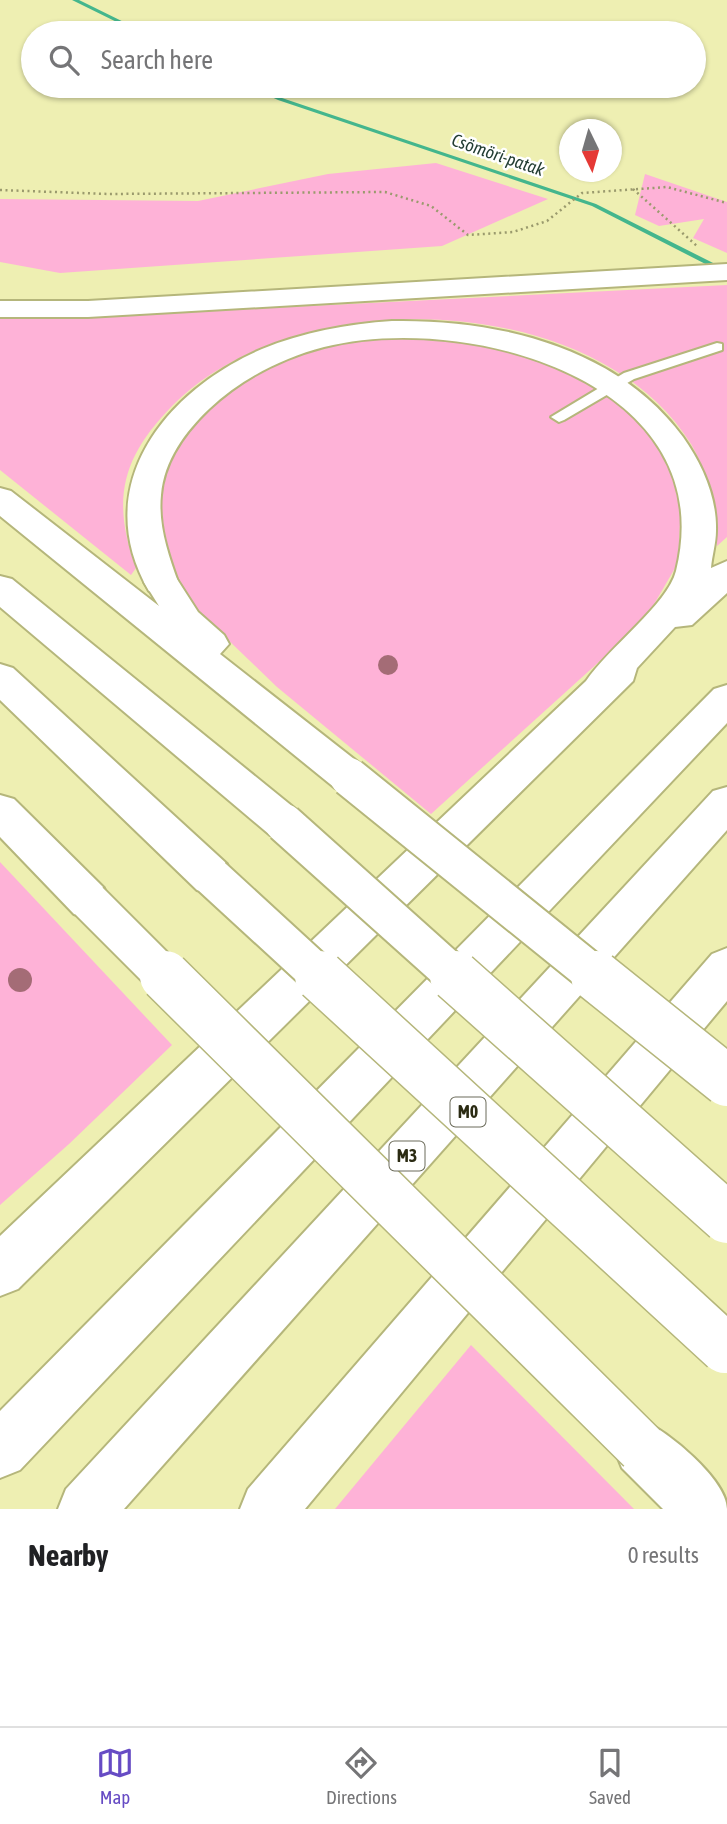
<!DOCTYPE html>
<html lang="en">
<head>
<meta charset="utf-8">
<style>
  :root { --surface:#fff; --page:#f2f2f2; --text:#202124; --muted:#757577; --line:#e0e0e0; --accent:#664bc4 }
  body { margin:0; font-family:"Asap Condensed",sans-serif; background:var(--page); color:var(--text) }
  .compass { position:absolute; left:559px; top:119px; width:63px; height:63px; border-radius:50%; background:var(--surface); box-shadow:0 2px 5px #0004; rotate:175deg }
  .list { margin:0; padding:0; list-style:none }
  h2 { display:flex; justify-content:space-between; align-items:center; height:91px; margin:0; padding:0 28px; font-size:30px }
  h2 small { font-size:23px; font-weight:400; color:var(--muted) }
  .icon { flex:none; width:38px; height:38px; fill:none; stroke:currentColor; stroke-width:2; stroke-linecap:round; stroke-linejoin:round }
  .map { position:relative; flex:none; width:727px; height:1509px; overflow:hidden }
  .search { position:absolute; background:var(--surface); box-shadow:0 2px 5px #0004; left:21px; right:21px; top:21px; height:77px; display:flex; align-items:center; gap:18px; box-sizing:border-box; padding:0 24px; border-radius:38px; color:var(--muted); font-size:26px }
  .sheet { height:217px; background:var(--surface) }
  nav { display:flex; justify-content:space-around; align-items:center; box-sizing:border-box; height:98px; border-top:2px solid var(--line); background:var(--surface); font-size:19px; color:var(--muted) }
  nav a { display:grid; justify-items:center; gap:4px }
  nav .on { color:var(--accent) }
  .map>svg:first-child { display:block }
  .green { fill:#feb2d7 }
  .lines { fill:none; stroke-linecap:round; stroke-linejoin:round }
  .stream { fill:#44b68d; fill-rule:evenodd }
  .service-casing { stroke:#b5b67b; stroke-width:4 }
  .trunk-casing { stroke:#b5b67b; stroke-width:4 }
  .motorway-casing { stroke:#b5b67b; stroke-width:4 }
  .path { stroke:#9a9a6d; stroke-width:2.5; stroke-dasharray:2 3.5; stroke-linecap:butt }
  .service { fill:#fff; fill-rule:evenodd }
  .trunk { fill:#fff; fill-rule:evenodd }
  .motorway { fill:#fff; fill-rule:evenodd }
  .trunk-bridge-far1-casing { stroke:#b5b67b; stroke-width:42; stroke-linecap:butt }
  .trunk-bridge-casing { stroke:#b5b67b; stroke-width:53; stroke-linecap:butt }
  .trunk-bridge-far1 { stroke:#fff; stroke-width:38 }
  .trunk-bridge { stroke:#fff; stroke-width:50 }
  .tree { fill:#a46c76 }
  .labels { text-anchor:middle; stroke-width:5; stroke-linejoin:round; paint-order:stroke }
  .far-water-label { font-size:18px; font-style:italic; fill:#233d33; stroke:#fff }
  .shield { fill:#fff; stroke:#6b6b5a; stroke-width:2 }
  .shield-label { font-size:18px; font-weight:bold; fill:#2b2b13 }
</style>
</head>
<body>
<div class="map">
<svg width="727" height="1509" viewBox="0 0 727 1509">
  <rect width="100%" height="100%" fill="#eeefb2"/>
  <!-- green -->
  <path class="green" d="M436,163L548,199L442,246L60,273L0,262V199L198,201L328,174Z
    M645,174L727,202V253L693,238L704,219L659,226L635,215Z
    M727,285V537L717,546C714,513 709,474 691,444C595,289 296,281 173,405C122,457 111,499 136,568L131,575L0,470V317H90Z
    M457,336L566,366L648,423L682,485L678,563L653,606L611,651L431,814L277,687L197,610L175,581L153,496L183,425L273,360L330,343L363,338Z
    M0,862L172,1045L69,1144L0,1205Z
    M471,1345L634,1509H335Z"/>
  <g class="lines">
    <!-- stream -->
    <path class="stream" d="M72,0H79L146,33H139Z
      M248,86H255L282,98L596,204L727,270V275L592,206L278,100Z"/>
    <defs>
      <path id="service" d="M717,343L722,344V350L634,379L564,420L559,422L551,417L624,373Z"/>
      <path id="trunk" d="M0,488L11,491L159,606L144,582L149,573L161,570L173,573L198,612L224,635L229,644L220,654L363,766L369,777L363,788L349,793L335,788L0,516Z
        M0,576L12,579L298,811L304,823L298,835L284,840L270,835L0,607Z
        M0,664L13,668L227,864L233,877L227,890L212,895L197,890L0,700Z
        M0,795L14,799L104,888L110,901L104,914L89,919L74,914L0,837Z
        M642,1420C668,1431 727,1480 727,1509H663L622,1468L614,1448L622,1428Z"/>
      <path id="motorway" d="M727,264V280L88,317H0V301H88Z
        M392,321C498,319 617,347 683,437C702,464 717,497 716,531C716,543 712,556 711,568L727,561V593L692,625L675,627L637,668L633,681L18,1289L0,1296V1236L586,681C608,648 668,604 676,571C723,381 466,311 324,347C282,358 241,379 209,409C185,432 164,460 161,495C158,525 168,554 178,582L173,591L161,594L149,591C88,486 166,390 262,349C303,332 348,324 392,321Z
        M727,685V723L20,1470L0,1478V1411L714,689Z
        M727,787V830L124,1509H58L66,1489L713,791Z
        M727,948V1001L305,1509H240L248,1489L712,954Z"/>
    </defs>
    <!-- service casing -->
    <use href="#service" class="service-casing"/>
    <!-- trunk casing -->
    <use href="#trunk" class="trunk-casing"/>
    <!-- motorway casing -->
    <use href="#motorway" class="motorway-casing"/>
    <!-- path -->
    <path class="path" d="M633,189L697,246
      M0,190L108,194L385,192L431,206L468,235L513,232L547,221L582,193L667,187L727,203"/>
    <!-- service -->
    <use href="#service" class="service"/>
    <!-- trunk -->
    <use href="#trunk" class="trunk"/>
    <!-- motorway -->
    <use href="#motorway" class="motorway"/>
    <defs>
      <path id="trunk-bridge-far1" d="M349,777L598,978
        M284,823L457,978
        M212,877L322,978
        M89,901L166,978"/>
      <path id="trunk-bridge" d="M165,976L642,1448
        M320,976L725,1348
        M455,976L727,1218
        M596,976L727,1081"/>
    </defs>
    <!-- trunk-bridge-far1 casing -->
    <use href="#trunk-bridge-far1" class="trunk-bridge-far1-casing"/>
    <!-- trunk-bridge casing -->
    <use href="#trunk-bridge" class="trunk-bridge-casing"/>
    <!-- trunk-bridge-far1 -->
    <use href="#trunk-bridge-far1" class="trunk-bridge-far1"/>
    <!-- trunk-bridge -->
    <use href="#trunk-bridge" class="trunk-bridge"/>
  </g>
  <!-- trees -->
  <g class="tree">
    <circle cx="388" cy="665" r="10"/>
    <circle cx="20" cy="980" r="12"/>
  </g>
  <g class="labels">
    <!-- far-water labels -->
    <g class="far-water-label">
      <text transform="translate(498 155) rotate(19)" y="6">Csömöri-patak</text>
    </g>
    <!-- shield labels -->
    <g class="shield">
      <rect x="450.5" y="1097.5" width="35" height="29" rx="5"/>
      <rect x="389.5" y="1141.5" width="35" height="29" rx="5"/>
    </g>
    <g class="shield-label">
      <text x="468" y="1118">M0</text>
      <text x="407" y="1162">M3</text>
    </g>
  </g>
</svg>
<svg class="compass" viewBox="-18 -18 36 36"><path d="M0-13l5 13h-10z" fill="#e53935"/><path d="M0 13l5-13h-10z" fill="#757577"/></svg>
<div class="search"><svg class="icon" aria-label="search" viewBox="0 0 24 24"><circle cx="10" cy="10" r="6"/><path d="M15 15l6 6"/></svg>Search here</div>
</div>
<section class="sheet">
<h2>Nearby<small>0 results</small></h2>
<ul class="list">
</ul>
</section>
<nav>
<a class="on"><svg class="icon" aria-label="map" viewBox="0 0 24 24"><path d="M3 6l6-2 6 2 6-2v14l-6 2-6-2-6 2zM9 4v14M15 6v14"/></svg>Map</a>
<a><svg class="icon" aria-label="directions" viewBox="0 0 24 24"><path d="M12 3l9 9-9 9-9-9zM9 14v-3h6M13 9l2 2-2 2"/></svg>Directions</a>
<a><svg class="icon" aria-label="saved" viewBox="0 0 24 24"><path d="M7 4h10v16l-5-4-5 4z"/></svg>Saved</a>
</nav>
</body>
</html>
